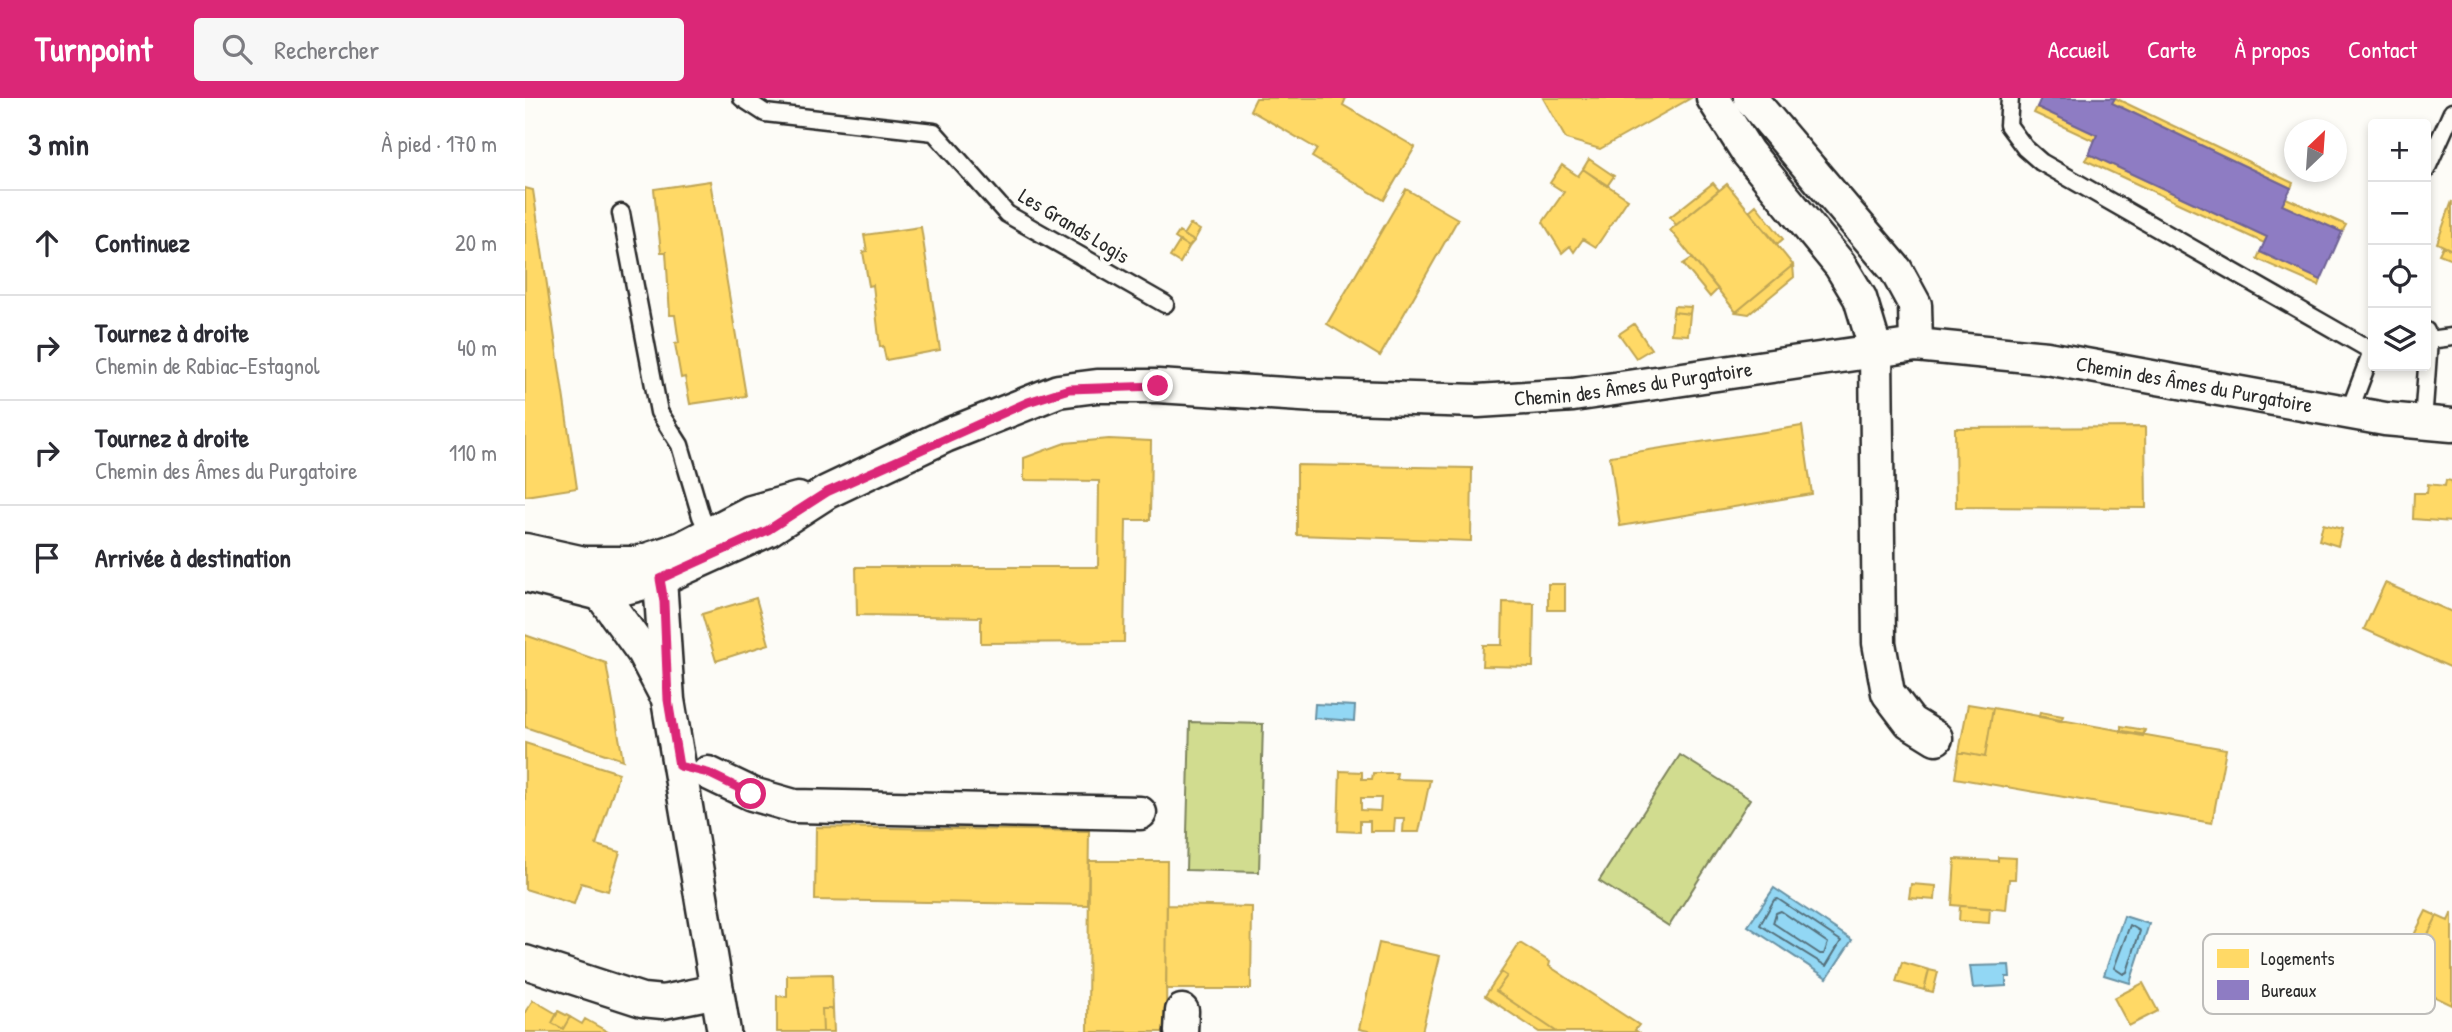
<!DOCTYPE html>
<html lang="fr">
<head>
<meta charset="utf-8">
<style>
  :root { --surface:#fff; --page:#f7f7f7; --text:#2b2b33; --muted:#7c7c81; --line:#e1e1e2; --accent:#db2777 }
  body { margin:0; font-family:"Patrick Hand",sans-serif; background:var(--page); color:var(--text) }
  .controls { position:absolute; right:21px; top:21px; display:grid; overflow:hidden; border-radius:7px; box-shadow:0 4px 10px #0003 }
  .controls button { width:63px; height:63px; display:grid; place-items:center; padding:0; border:0; border-bottom:2px solid var(--line); background:var(--surface); color:var(--text); font:35px sans-serif }
  .compass { position:absolute; left:1759px; top:21px; width:63px; height:63px; border-radius:50%; background:var(--surface); box-shadow:0 4px 10px #0003; rotate:25deg }
  .stop { position:absolute; width:21px; height:21px; margin:-16px; border:5px solid #db2777; border-radius:50%; background:#fff }
  .stop.end { background:#db2777; border-color:#fff; box-shadow:0 2px 7px #0008 }
  .list { margin:0; padding:0; list-style:none }
  h2 { display:flex; justify-content:space-between; align-items:center; height:91px; margin:0; padding:0 28px; font-size:30px }
  h2 small { font-size:23px; font-weight:400; color:var(--muted) }
  .list li { display:grid; grid-template-columns:46px 1fr auto; gap:21px; align-items:center; box-sizing:border-box; height:105px; padding:0 28px; border-top:2px solid var(--line) }
  .list b { display:block; font-size:26px; white-space:nowrap }
  .list p { margin:0; font-size:23px; white-space:nowrap; color:var(--muted) }
  .list em { font-size:23px; font-style:normal; color:var(--muted) }
  .icon { flex:none; width:38px; height:38px; fill:none; stroke:currentColor; stroke-width:2; stroke-linecap:round; stroke-linejoin:round }
  .map { position:relative; flex:none; width:1927px; height:934px; overflow:hidden }
  header { display:flex; align-items:center; gap:42px; box-sizing:border-box; height:98px; padding:0 35px; background:var(--accent); color:#fff }
  header strong { font-size:33px }
  nav { display:flex; gap:38px; margin-inline-start:auto; font-size:24px }
  .search { width:490px; height:63px; background:var(--page); display:flex; align-items:center; gap:18px; box-sizing:border-box; padding:0 24px; border-radius:7px; color:var(--muted); font-size:26px }
  main { display:flex }
  aside { flex:1; background:var(--surface) }
  .map>svg:first-child { display:block }
  .green { fill:#d1dc8f; stroke:#7e845d; stroke-width:2 }
  .water { fill:#92d7f4; stroke:#6992a4; stroke-width:2 }
  .homes { fill:#ffd966; stroke:#bfa554; stroke-width:2; fill-rule:evenodd }
  .offices { fill:#8e7cc3; stroke:#706495; stroke-width:2 }
  .lines { fill:none; stroke-linecap:round; stroke-linejoin:round }
  .shore { stroke:#54707b; stroke-width:2 }
  .lane-casing { stroke:#2b2b2b; stroke-width:21 }
  .street-casing { stroke:#2b2b2b; stroke-width:37 }
  .lane { stroke:#fdfcf7; stroke-width:16 }
  .street { stroke:#fdfcf7; stroke-width:32 }
  .route { stroke:#db2777; stroke-width:9 }
  .labels { text-anchor:middle; stroke-width:7; stroke-linejoin:round; paint-order:stroke }
  .street-label { font-size:21px; fill:#2b2b2b; stroke:#fdfcf7 }
  .key { fill:#fdfcf7; stroke:#bebdba; stroke-width:2 }
  .key-label { font-size:19px; fill:#2b2b2b }
</style>
</head>
<body>
<header>
<strong>Turnpoint</strong>
<div class="search"><svg class="icon" aria-label="search" viewBox="0 0 24 24"><circle cx="10" cy="10" r="6"/><path d="M15 15l6 6"/></svg>Rechercher</div>
<nav><a>Accueil</a><a>Carte</a><a>À propos</a><a>Contact</a></nav>
</header>
<main>
<aside>
<h2>3 min<small>À pied · 170 m</small></h2>
<ul class="list">
<li><svg class="icon" aria-label="ahead" viewBox="0 0 24 24"><path d="M12 20V5M6 11l6-6 6 6"/></svg><div><b>Continuez</b></div><em>20 m</em></li>
<li><svg class="icon" aria-label="right" viewBox="0 0 24 24"><path d="M7 20v-9h11M14 6l5 5-5 5"/></svg><div><b>Tournez à droite</b><p>Chemin de Rabiac-Estagnol</p></div><em>40 m</em></li>
<li><svg class="icon" aria-label="right" viewBox="0 0 24 24"><path d="M7 20v-9h11M14 6l5 5-5 5"/></svg><div><b>Tournez à droite</b><p>Chemin des Âmes du Purgatoire</p></div><em>110 m</em></li>
<li><svg class="icon" aria-label="arrive" viewBox="0 0 24 24"><path d="M6 21V4h12l-3 4 3 4H6"/></svg><div><b>Arrivée à destination</b></div></li>
</ul>
</aside>
<div class="map">
<svg width="1927" height="934" viewBox="0 0 1927 934">
  <rect width="100%" height="100%" fill="#fdfcf7"/>
  <filter id="ink" filterUnits="userSpaceOnUse"><feTurbulence type="fractalNoise" baseFrequency=".0143" numOctaves="2"/><feDisplacementMap in="SourceGraphic" scale="14" xChannelSelector="R" yChannelSelector="G"/><feConvolveMatrix kernelMatrix="1 2 1 2 8 2 1 2 1" color-interpolation-filters="sRGB"/></filter>
  <g filter="url(#ink)">
    <!-- green -->
    <path class="green" d="M665,624L738,626L734,774L661,772Z
      M1155,657L1225,701L1144,828L1074,783Z"/>
    <!-- water -->
    <path class="water" d="M790,606L830,608L829,623L789,620Z
      M1249,790L1327,842L1302,880L1223,828Z
      M1599,818L1624,826L1605,885L1579,877Z
      M1484,867L1485,879H1481V888L1448,890L1445,868Z"/>
    <!-- homes -->
    <path class="homes" d="M731,0H821L818,7L890,49L859,102L787,59L792,51L725,12Z
      M1018,0H1166L1075,51L1041,41Z
      M1590,0L1768,85L1766,90L1587,5Z
      M1512,9L1572,37L1569,43L1509,15Z
      M1564,56L1742,139L1739,145L1560,62Z
      M1064,61L1089,78L1082,88L1058,71Z
      M1037,67L1053,78L1058,71L1103,101L1071,149L1058,141L1049,154L1045,148L1037,155L1018,124L1039,94L1025,85Z
      M185,83L221,298L165,306L160,279L156,280L150,246L154,245L150,217H145L141,154H136L129,91Z
      M1188,85L1194,92L1151,127L1145,119Z
      M1202,86L1268,167L1211,214L1145,132Z
      M0,90L8,92L52,390L0,398Z
      M881,91L933,121L855,258L802,226Z
      M1761,100L1821,127L1817,134L1757,107Z
      M1927,103V152L1912,145Z
      M1231,107L1258,141L1252,146L1224,113Z
      M665,126L675,132L669,143L658,137Z
      M396,129L415,252L361,262L358,248L355,249L348,187L344,188L338,154L342,153L339,137Z
      M654,134L669,143L664,149L650,140Z
      M655,143L664,149L655,165L645,159Z
      M1918,148L1927,152V161L1914,156Z
      M1735,154L1796,182L1794,188L1732,161Z
      M1167,160L1193,191L1185,199L1158,166Z
      M1268,167L1269,179L1224,216L1211,214Z
      M1149,208L1166,209L1165,216L1148,214Z
      M1148,214L1165,216L1163,237L1146,236Z
      M1109,226L1126,251L1111,260L1094,236Z
      M1277,328L1287,396L1095,428L1085,358Z
      M1620,329L1621,410L1431,409L1430,330Z
      M584,341L626,343L625,422H601L599,544L456,545V519L332,517L331,469H573L574,383L499,382V360L540,345Z
      M772,367L947,370L946,443L772,437Z
      M1921,382L1927,383V424L1888,421L1889,395H1902L1903,386L1920,388Z
      M1798,426L1817,431L1813,448L1794,442Z
      M1860,485L1927,514V570L1839,531Z
      M1023,486H1040V512H1023Z
      M231,500L244,546L191,563L177,516Z
      M978,504L1009,505L1008,569L957,568L958,547H977Z
      M0,537L81,565L98,662L0,629Z
      M1443,606L1468,610L1460,659L1434,654Z
      M1468,610L1701,651L1687,725L1430,680L1434,654L1460,659Z
      M1515,614L1538,618L1536,623L1514,619Z
      M1596,628L1620,632L1618,638L1596,634Z
      M0,645L94,675L71,747L95,754L83,793L56,785L49,806L0,791Z
      M815,673L837,674V681H847L848,675H872L871,681L905,682L894,734H878L879,720H870L869,733H845V723H835V734L813,733ZM836,700H856L855,713L836,712Z
      M291,729L564,733L563,807L290,802Z
      M1473,759L1491,760L1490,781H1484L1481,812L1427,807L1430,761L1473,763Z
      M564,763H642L641,934H563Z
      M1386,786L1411,788L1410,802L1384,800Z
      M642,807L727,809L726,891H641Z
      M1435,808L1465,810L1464,825L1434,823Z
      M1901,813L1912,818L1900,842L1889,837Z
      M1927,814V907L1885,887L1893,870L1888,867L1912,818L1923,823Z
      M854,845L915,858L897,934H848L834,931Z
      M995,845L1025,864L1024,868L1114,927L1110,932L1113,934H1032L971,893L982,878L976,874Z
      M1377,864L1404,872L1399,892L1371,884Z
      M1404,872L1413,874L1408,894L1399,892Z
      M976,874L982,878L971,893L1032,934H1014L960,898Z
      M307,876L308,911H297L298,934H252V898L262,899V877Z
      M1618,885L1633,913L1604,928L1589,900Z
      M8,902L32,916L27,925L38,931L45,919L57,926L60,921L83,934H0V914Z
      M297,911H308L309,934H298Z
      M33,913L45,919L38,931L27,925Z"/>
    <!-- offices -->
    <path class="offices" d="M1516,0H1590L1587,5L1766,90L1757,107L1817,134L1796,182L1735,154L1742,139L1564,56L1572,37L1512,9Z"/>
    <g class="lines">
      <!-- shore -->
      <path class="shore" d="M1253,801L1316,843L1301,868L1235,827L1249,802Z
        M1256,813L1303,845L1299,856H1295L1248,825L1251,815Z
        M1605,827L1615,833L1602,874L1598,876L1589,870Z"/>
      <defs>
        <path id="lane" d="M217,0L240,15L409,34L482,116L640,206
          M1485,0L1483,27L1500,50L1516,64L1847,253L1824,314
          M1901,72L1927,14
          M96,115L134,314L155,347L176,418L187,441
          M1904,242L1927,239
          M1898,324L1904,242L1901,233"/>
        <g id="street">
          <path d="M1188,0L1223,55L1315,167L1335,200L1351,253L1354,545L1363,595L1385,624L1411,640"/>
          <path d="M1225,0L1371,172L1390,207L1391,247"/>
          <path d="M0,452L59,465H112L157,450L226,414L273,401"/>
          <path id="s1" d="M0,477L76,496L135,481L243,432L302,394L420,338L533,293L572,288H633L791,298L953,303L1048,297L1391,247L1522,260L1860,321L1927,327"/>
          <path d="M135,481L143,602L199,934"/>
          <path d="M76,496L118,554L139,594"/>
          <path d="M183,675L227,696L269,708L615,715"/>
          <path d="M0,864L117,902L138,904L192,893"/>
          <path d="M656,934L657,913"/>
        </g>
      </defs>
      <!-- lane casing -->
      <use href="#lane" class="lane-casing"/>
      <!-- street casing -->
      <use href="#street" class="street-casing"/>
      <!-- lane -->
      <use href="#lane" class="lane"/>
      <!-- street -->
      <use href="#street" class="street"/>
    </g>
  </g>
  <g class="lines" filter="url(#ink)">
    <!-- route -->
    <path class="route" d="M226,696L183,675L154,668L143,602L139,504L135,481L243,432L302,394L503,304L544,291L633,288"/>
  </g>
  <g class="labels">
    <!-- street labels -->
    <g class="street-label">
      <text transform="translate(549 128) rotate(31)" y="7">Les Grands Logis</text>
      <text dy="7" stroke="none"><textPath href="#s1" startOffset="1157">Chemin des Âmes du Purgatoire</textPath></text>
      <text dy="7" stroke="none"><textPath href="#s1" startOffset="1724">Chemin des Âmes du Purgatoire</textPath></text>
    </g>
  </g>
  <!-- legend -->
  <rect x="1678" y="836" width="232" height="80" rx="10" class="key"/>
  <rect x="1692" y="851" width="32" height="19" fill="#ffd966"/>
  <rect x="1692" y="882" width="32" height="20" fill="#8e7cc3"/>
  <g class="key-label">
    <text x="1736" y="867">Logements</text>
    <text x="1736" y="899">Bureaux</text>
  </g>
</svg>
<div class="controls">
<button>+</button>
<button>−</button>
<button><svg class="icon" aria-label="locate" viewBox="0 0 24 24"><circle cx="12" cy="12" r="6"/><path d="M12 2v4M12 18v4M2 12h4M18 12h4"/></svg></button>
<button><svg class="icon" aria-label="layers" viewBox="0 0 24 24"><path d="M12 4l9 5-9 5-9-5zM3 14l9 5 9-5"/></svg></button>
</div>
<svg class="compass" viewBox="-18 -18 36 36"><path d="M0-13l5 13h-10z" fill="#e53935"/><path d="M0 13l5-13h-10z" fill="#7c7c81"/></svg>
<div class="stop" style="left:226px;top:696px"></div>
<div class="stop end" style="left:633px;top:288px"></div>
</div>
</main>
</body>
</html>
